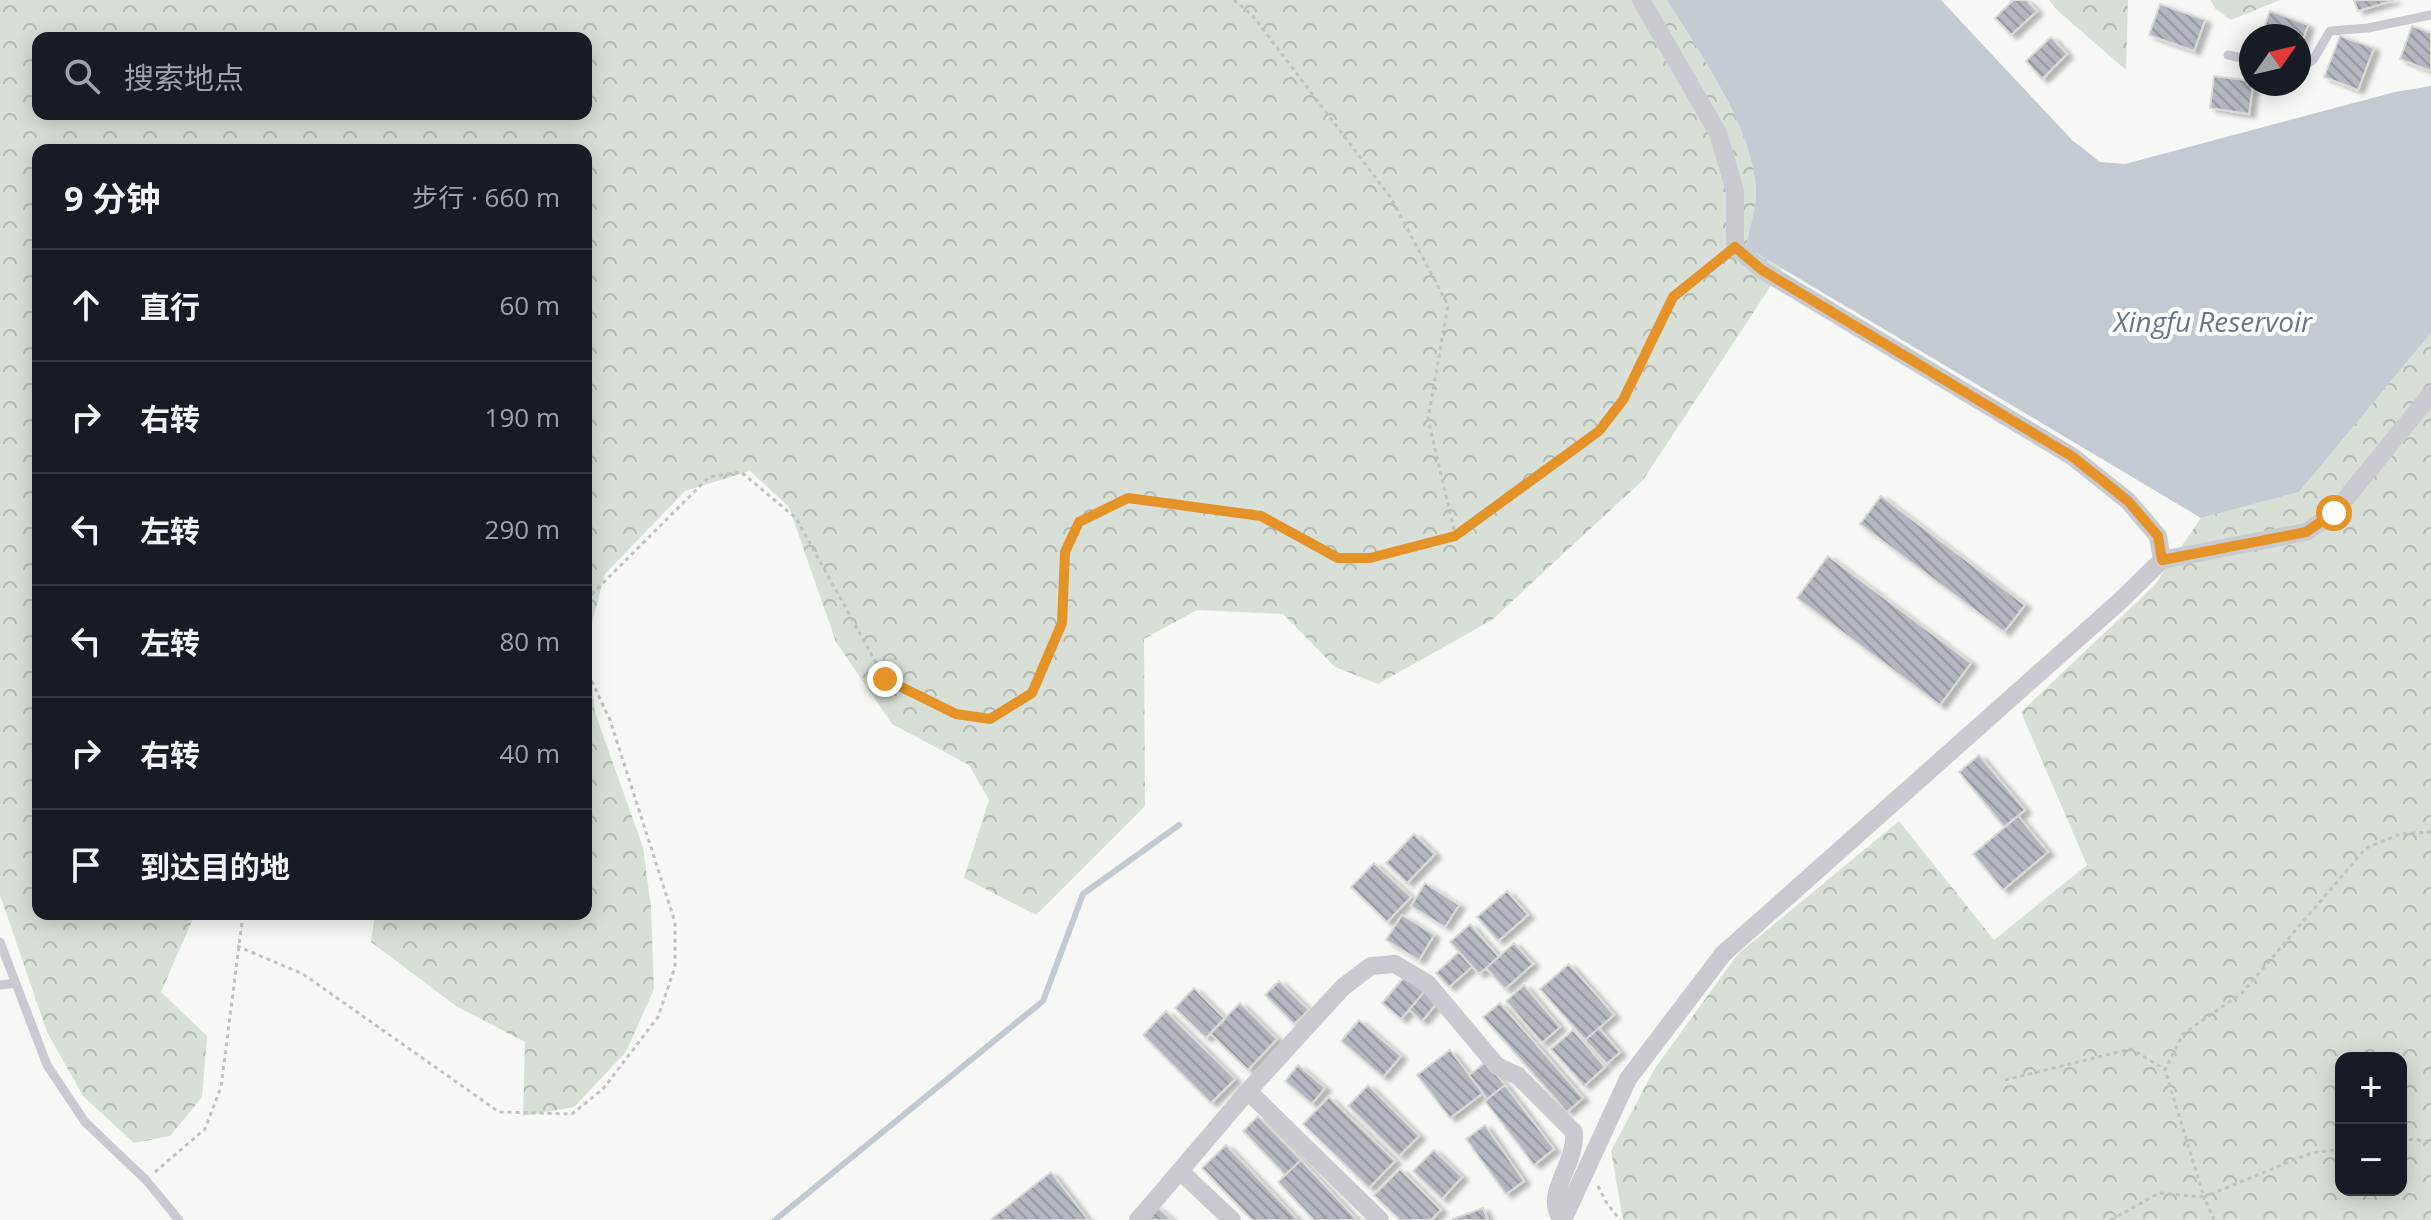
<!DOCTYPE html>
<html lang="zh">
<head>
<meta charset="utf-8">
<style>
  :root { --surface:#171b24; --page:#242831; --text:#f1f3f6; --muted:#9ea1a6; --line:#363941 }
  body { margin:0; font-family:"Open Sans","Noto Sans SC",sans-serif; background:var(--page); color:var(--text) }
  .controls { position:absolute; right:24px; bottom:24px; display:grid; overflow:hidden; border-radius:16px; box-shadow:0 4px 20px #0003 }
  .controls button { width:72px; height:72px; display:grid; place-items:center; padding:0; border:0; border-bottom:2px solid var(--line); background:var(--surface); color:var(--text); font:40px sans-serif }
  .compass { position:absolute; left:2239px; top:24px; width:72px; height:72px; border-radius:50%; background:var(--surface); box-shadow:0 4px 20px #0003; rotate:56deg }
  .stop { position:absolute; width:24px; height:24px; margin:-18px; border:6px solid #e49329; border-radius:50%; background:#fff }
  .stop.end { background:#e49329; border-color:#fff; box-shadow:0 2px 8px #0008 }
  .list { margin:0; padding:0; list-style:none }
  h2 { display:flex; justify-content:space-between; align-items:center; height:104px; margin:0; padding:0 32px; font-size:34px }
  h2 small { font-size:26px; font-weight:400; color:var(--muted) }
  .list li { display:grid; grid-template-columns:52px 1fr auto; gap:24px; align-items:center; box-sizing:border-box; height:112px; padding:0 32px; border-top:2px solid var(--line) }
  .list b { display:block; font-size:30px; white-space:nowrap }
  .list em { font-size:26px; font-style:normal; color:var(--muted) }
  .icon { flex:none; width:44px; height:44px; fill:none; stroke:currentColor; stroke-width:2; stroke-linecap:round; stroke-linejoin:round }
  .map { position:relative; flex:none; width:2431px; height:1220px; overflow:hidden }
  .search { position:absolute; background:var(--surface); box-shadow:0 4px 20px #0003; left:32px; top:32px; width:560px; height:88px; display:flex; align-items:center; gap:20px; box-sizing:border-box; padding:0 28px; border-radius:16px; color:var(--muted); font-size:30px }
  .panel { position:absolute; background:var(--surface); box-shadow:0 4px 20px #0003; left:32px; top:144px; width:560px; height:776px; border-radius:16px }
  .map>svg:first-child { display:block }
  .forest { fill:url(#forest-crowns); fill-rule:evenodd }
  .water { fill:#c4cad2 }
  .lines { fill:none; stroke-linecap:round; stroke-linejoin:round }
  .stream { stroke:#c4cad2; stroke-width:6 }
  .building { fill:url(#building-back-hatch); stroke:#d9dad7; stroke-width:2; filter:url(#shadow) }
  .path { stroke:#c0c1c4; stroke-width:3; stroke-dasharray:4 4; stroke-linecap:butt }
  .service { stroke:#c9cacf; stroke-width:9 }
  .minor { stroke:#c9cacf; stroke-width:18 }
  .route { stroke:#e49329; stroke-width:10 }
  .labels { text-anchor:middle; stroke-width:8; stroke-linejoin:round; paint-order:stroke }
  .water-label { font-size:28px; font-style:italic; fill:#687489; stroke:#fff }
</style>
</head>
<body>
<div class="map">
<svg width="2431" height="1220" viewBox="0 0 2431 1220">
  <defs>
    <pattern id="forest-crowns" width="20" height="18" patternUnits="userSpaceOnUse" patternTransform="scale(2)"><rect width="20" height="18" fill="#d7dfd6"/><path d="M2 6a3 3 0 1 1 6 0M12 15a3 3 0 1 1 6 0" fill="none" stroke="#b2b9b3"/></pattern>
    <pattern id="building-back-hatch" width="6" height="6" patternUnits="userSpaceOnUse" patternTransform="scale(2)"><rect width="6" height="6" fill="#b3b6be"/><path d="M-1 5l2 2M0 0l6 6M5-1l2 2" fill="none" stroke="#9598a0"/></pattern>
    <filter id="shadow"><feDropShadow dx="6" dy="3.5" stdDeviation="2" flood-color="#0004"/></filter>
  </defs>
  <rect width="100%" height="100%" fill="#f7f8f5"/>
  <!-- forest -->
  <path class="forest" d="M0,0H1667C1699,52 1755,130 1756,192C1756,209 1749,230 1746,247L1782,269L1643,480L1492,620L1378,684L1335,667L1283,614L1197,610L1144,639L1145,806L1036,915L964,878L989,800L969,765L892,724L836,642L789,507L750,471L685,491L605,574L588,637L595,713L643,847L651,907L654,989L626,1052L574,1107L523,1116L525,1042L456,1006L371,942L375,914H586V150H38V914H195L161,992L207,1036L202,1097L170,1136L134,1143L83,1096L47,1032L0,895ZM38,38H586V114H38Z
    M2049,0H2128L2126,70L2057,10Z
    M2210,0H2280L2231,20L2216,9Z
    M2431,333V1220H1623L1611,1151L1655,1068L1738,954L1899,821L1994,940L2087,865L2021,712L2154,586L2201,518L2299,492ZM2341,1058H2401V1190H2341Z"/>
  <!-- water -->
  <path class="water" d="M1667,0H1941L2072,140L2100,162L2125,164L2395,92L2431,86V333L2299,492L2201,518L1746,247C1749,230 1756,209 1756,192C1755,130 1699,52 1667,0Z"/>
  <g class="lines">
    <!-- stream -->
    <path class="stream" d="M775,1220L1043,1001L1083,894L1179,825"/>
  </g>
  <!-- building -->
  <path class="building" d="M2013,0H2026L2037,11L2011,35L1995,18Z
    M2354,0H2395L2358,11Z
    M2160,4L2205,20L2194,51L2149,35Z
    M2270,11L2308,25L2299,50V36H2261Z
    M2412,26L2431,33V71L2400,59Z
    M2340,36L2374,48L2358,90L2324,77Z
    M2051,37L2067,54L2042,79L2026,61Z
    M2214,76L2251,81L2253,84L2249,114L2210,108Z
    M1881,496L2025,605L2004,632L1860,524Z
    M1828,556L1971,663L1940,705L1797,598Z
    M1979,755L2025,810L2004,827L1959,772Z
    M2018,816L2048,852L2003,890L1973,854Z
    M1414,834L1435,854L1407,883L1386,863Z
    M1374,863L1411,897L1387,922L1351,887Z
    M1425,883L1459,905L1445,927L1411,906Z
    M1507,891L1528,915L1498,941L1477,917Z
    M1402,915L1434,935L1419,960L1386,940Z
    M1470,924L1499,957L1479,974L1450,942Z
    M1514,943L1533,964L1505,989L1486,968Z
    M1459,952L1472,967L1449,987L1436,973Z
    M1569,964L1614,1015L1585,1040L1540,989Z
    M1405,976L1424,992L1401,1019L1382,1003Z
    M1279,981L1309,1010L1294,1024L1265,995Z
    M1524,985L1560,1027L1542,1043L1506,1001Z
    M1194,988L1225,1019L1206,1038L1175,1008Z
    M1425,991L1438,1002L1422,1021L1409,1010Z
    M1240,1003L1277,1039L1248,1070L1210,1033Z
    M1500,1003L1583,1098L1567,1112L1483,1017Z
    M1166,1011L1235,1079L1211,1103L1143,1035Z
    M1359,1020L1401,1056L1383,1077L1341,1041Z
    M1599,1028L1620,1052L1607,1064L1585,1040Z
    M1573,1030L1605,1067L1584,1086L1551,1049Z
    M1450,1050L1483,1093L1450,1118L1417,1075Z
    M1486,1062L1505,1085L1487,1099L1469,1075Z
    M1298,1065L1325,1088L1312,1104L1285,1081Z
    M1368,1085L1419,1136L1399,1156L1348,1106Z
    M1505,1085L1554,1149L1534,1165L1485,1101Z
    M1329,1097L1395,1161L1369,1188L1303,1124Z
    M1258,1116L1301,1160L1285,1175L1243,1131Z
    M1485,1125L1524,1181L1506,1194L1466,1139Z
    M1226,1145L1298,1220H1252L1202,1168Z
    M1434,1150L1462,1177L1442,1199L1413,1171Z
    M1301,1160L1357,1220H1314L1278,1182Z
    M1400,1169L1441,1210L1431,1220H1400L1374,1195Z
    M1051,1172L1088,1220H990Z
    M1156,1206L1172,1220H1144Z
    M1483,1208L1488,1220H1454L1453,1219Z"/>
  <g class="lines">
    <!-- path -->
    <path class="path" d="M1234,0L1253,16L1391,198L1448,305L1428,419L1455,534
      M586,600L709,477L741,472L796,518L885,679L956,714L990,719L1032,693L1062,623L1065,552L1079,522L1128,498L1261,516L1338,558H1370L1455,536L1599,431L1623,400L1673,297L1722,258
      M237,946L303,974L499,1112L572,1114L603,1089L658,1017L675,967V922L610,720L586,669
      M2005,1080L2131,1049L2164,1069
      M2401,1141L2415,1139L2431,1144
      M155,1172L205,1129L221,1087L243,914
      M1598,1186L1606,1202L1620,1220
      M2111,1220L2159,1193L2204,1197L2165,1070L2183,1034L2242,993L2366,848L2400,834L2431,832
      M2214,1220L2204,1197L2311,1153L2341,1149"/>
    <!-- service -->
    <path class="service" d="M2228,55L2251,60
      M2299,69L2313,60L2330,31L2368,28L2431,15
      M0,942L47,1065L85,1122L146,1180L179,1220
      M0,985L15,983"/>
    <!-- minor -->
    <path class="minor" d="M2162,560L2306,532L2334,513L2431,394
      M1248,1091L1380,1220
      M1180,1171L1232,1220
      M1138,1220L1248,1091L1343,987L1371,966L1395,964L1428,984L1497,1066L1518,1076L1574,1132C1577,1166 1542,1193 1562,1220
      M1563,1220L1628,1079L1723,954L2119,602L2162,560L2158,536L2128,501L2073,457L1762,270L1735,247V191L1718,133L1641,0"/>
  </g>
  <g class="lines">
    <!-- route -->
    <path class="route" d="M885,679L956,714L990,719L1032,693L1062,623L1065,552L1079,522L1128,498L1261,516L1338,558H1370L1455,536L1599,431L1623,400L1673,297L1735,247L1762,270L2073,457L2128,501L2158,536L2162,560L2306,532L2334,513"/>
  </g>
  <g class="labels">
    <!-- water labels -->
    <g class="water-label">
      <text x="2213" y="332">Xingfu Reservoir</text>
    </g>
  </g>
</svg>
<div class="controls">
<button>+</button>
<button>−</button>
</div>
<svg class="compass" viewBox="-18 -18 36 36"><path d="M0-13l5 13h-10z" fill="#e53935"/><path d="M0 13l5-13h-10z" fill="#9ea1a6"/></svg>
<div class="stop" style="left:2334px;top:513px"></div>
<div class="stop end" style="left:885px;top:679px"></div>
<div class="search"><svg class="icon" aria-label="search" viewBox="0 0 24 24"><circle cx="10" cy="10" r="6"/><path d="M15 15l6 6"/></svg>搜索地点</div>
<section class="panel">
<h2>9 分钟<small>步行 · 660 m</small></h2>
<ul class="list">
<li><svg class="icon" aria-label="ahead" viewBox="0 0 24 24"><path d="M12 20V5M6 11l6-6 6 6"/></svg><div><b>直行</b></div><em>60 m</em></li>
<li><svg class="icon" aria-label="right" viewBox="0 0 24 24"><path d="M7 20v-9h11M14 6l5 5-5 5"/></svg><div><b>右转</b></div><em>190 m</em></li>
<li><svg class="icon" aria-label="left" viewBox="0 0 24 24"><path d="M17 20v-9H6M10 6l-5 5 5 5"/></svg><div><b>左转</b></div><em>290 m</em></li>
<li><svg class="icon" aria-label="left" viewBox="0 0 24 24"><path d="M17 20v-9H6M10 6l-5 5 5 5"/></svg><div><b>左转</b></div><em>80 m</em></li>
<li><svg class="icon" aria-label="right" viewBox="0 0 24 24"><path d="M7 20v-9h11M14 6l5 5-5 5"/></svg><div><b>右转</b></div><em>40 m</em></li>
<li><svg class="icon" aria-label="arrive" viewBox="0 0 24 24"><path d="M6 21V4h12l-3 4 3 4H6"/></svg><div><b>到达目的地</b></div></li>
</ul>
</section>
</div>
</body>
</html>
